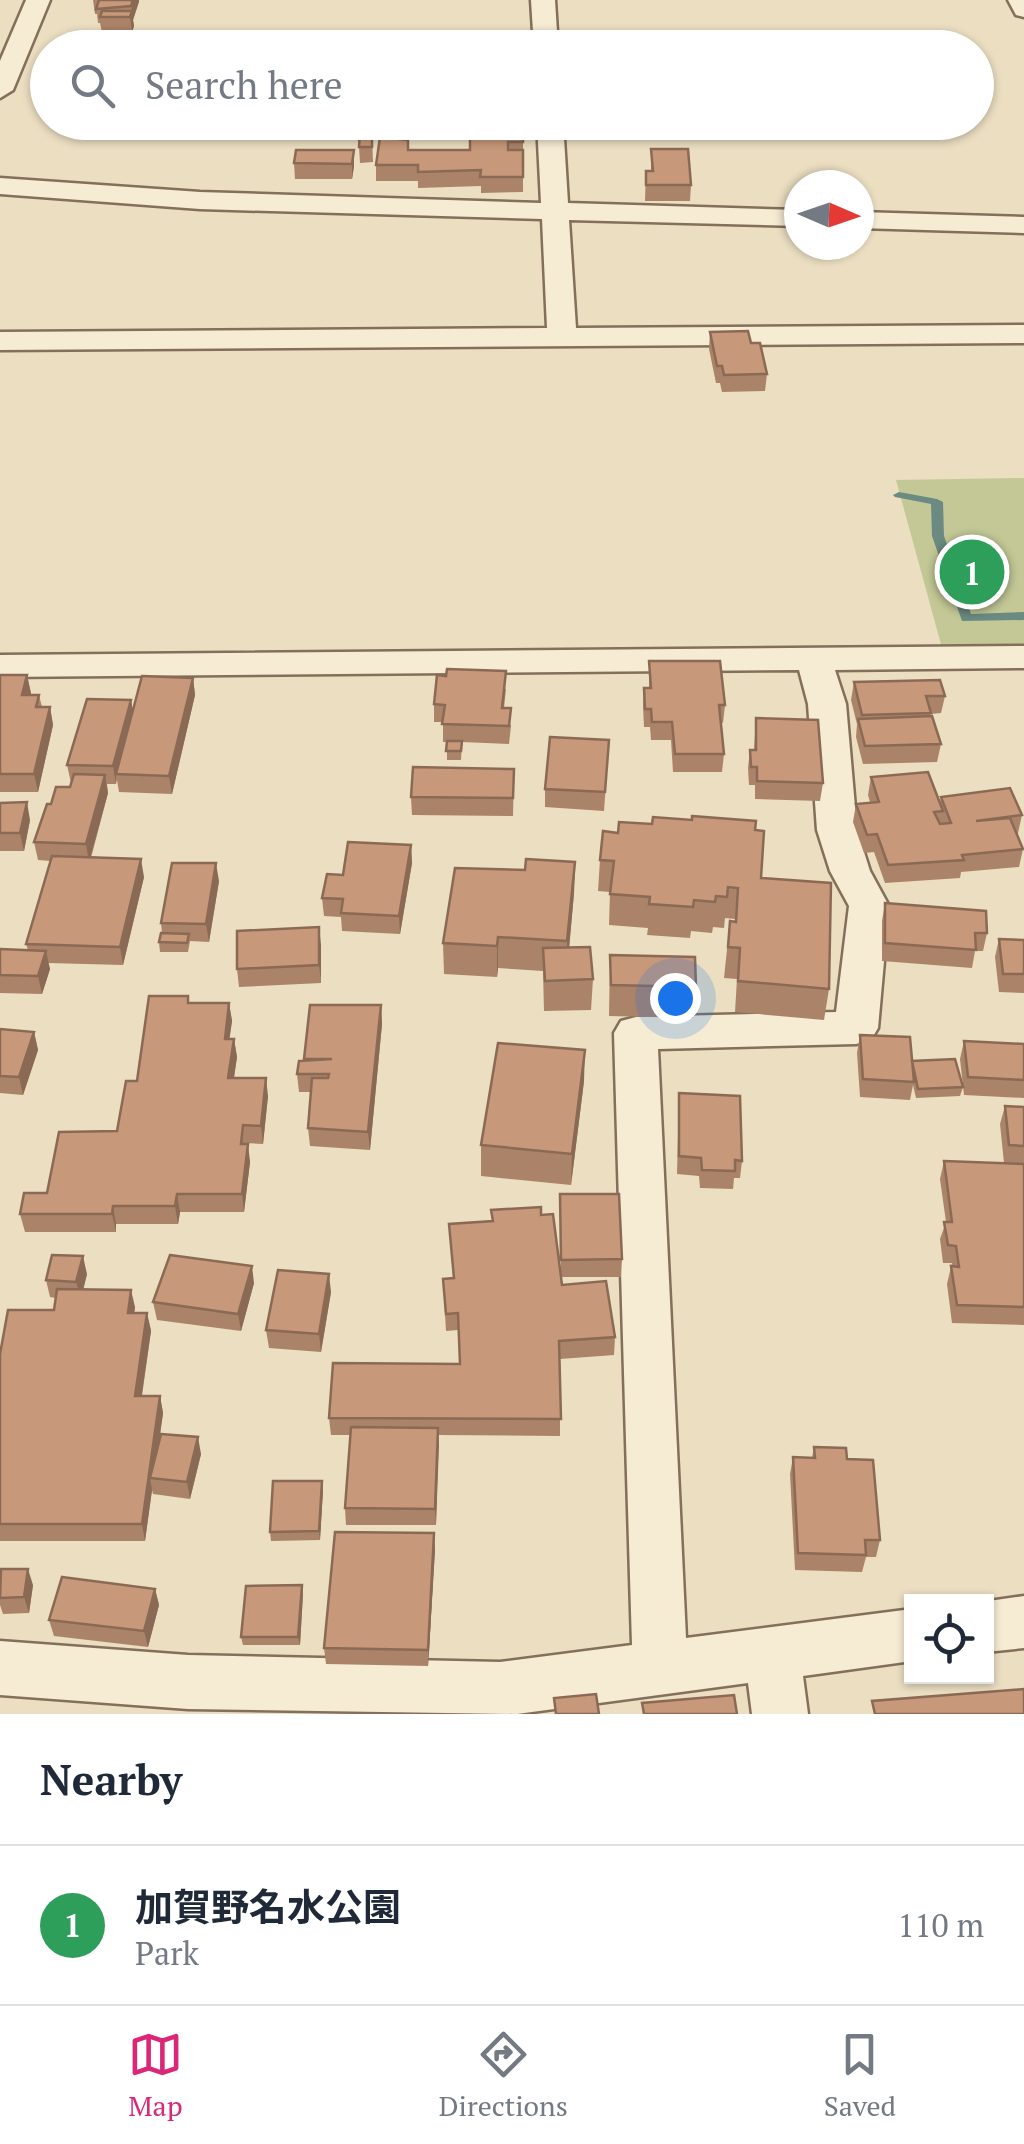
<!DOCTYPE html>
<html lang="en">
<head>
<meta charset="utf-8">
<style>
  :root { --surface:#fff; --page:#f6f6f7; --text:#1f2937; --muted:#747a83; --line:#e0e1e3; --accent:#db2777 }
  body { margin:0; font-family:"PT Serif","Noto Sans JP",serif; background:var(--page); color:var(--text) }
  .controls { position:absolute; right:30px; bottom:30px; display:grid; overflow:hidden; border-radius:0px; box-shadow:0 2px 8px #0004 }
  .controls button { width:90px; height:90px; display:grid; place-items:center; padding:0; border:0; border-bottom:2px solid var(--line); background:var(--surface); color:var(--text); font:50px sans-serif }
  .compass { position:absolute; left:784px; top:170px; width:90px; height:90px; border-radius:50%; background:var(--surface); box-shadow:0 2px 8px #0004; rotate:92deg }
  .you { position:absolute; left:675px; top:998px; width:35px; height:35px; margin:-25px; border:8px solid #fff; border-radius:50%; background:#1a73e8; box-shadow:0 0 0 15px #1a73e833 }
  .badge { display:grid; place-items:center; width:65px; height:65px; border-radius:50%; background:var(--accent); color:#fff; font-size:32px; font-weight:700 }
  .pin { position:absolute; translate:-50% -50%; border:5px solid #fff; box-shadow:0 2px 10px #0006 }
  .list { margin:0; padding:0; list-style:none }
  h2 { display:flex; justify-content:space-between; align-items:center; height:130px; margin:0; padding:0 40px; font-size:42px }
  h2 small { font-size:32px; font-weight:400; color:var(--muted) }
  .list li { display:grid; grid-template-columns:65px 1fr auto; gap:30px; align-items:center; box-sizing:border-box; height:160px; padding:0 40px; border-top:2px solid var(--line) }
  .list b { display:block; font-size:38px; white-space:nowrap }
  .list p { margin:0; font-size:32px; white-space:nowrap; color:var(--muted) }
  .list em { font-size:32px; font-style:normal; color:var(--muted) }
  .icon { flex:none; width:55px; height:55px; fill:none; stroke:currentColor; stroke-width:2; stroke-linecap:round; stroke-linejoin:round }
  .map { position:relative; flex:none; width:1024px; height:1714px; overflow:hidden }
  .search { position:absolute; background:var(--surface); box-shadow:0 2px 8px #0004; left:30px; right:30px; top:30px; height:110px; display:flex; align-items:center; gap:25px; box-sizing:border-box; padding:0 35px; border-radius:55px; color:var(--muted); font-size:38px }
  .sheet { height:290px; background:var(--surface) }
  nav { display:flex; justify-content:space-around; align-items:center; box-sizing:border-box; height:140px; border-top:2px solid var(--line); background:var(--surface); font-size:28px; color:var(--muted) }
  nav a { display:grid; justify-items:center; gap:5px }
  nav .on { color:var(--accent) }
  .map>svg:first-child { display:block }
  .green { fill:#c3c896 }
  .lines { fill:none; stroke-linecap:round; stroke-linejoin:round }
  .stream { fill:#6b8b82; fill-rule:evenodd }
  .street-casing { stroke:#836f5a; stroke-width:5 }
  .street { fill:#f6ebd3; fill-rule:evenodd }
  .wall { fill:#ab8368 }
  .shaded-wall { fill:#8b6a55 }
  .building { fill:#c79879; stroke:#8b6a55; stroke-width:2.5 }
</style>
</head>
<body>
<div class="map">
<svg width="1024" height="1714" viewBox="0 0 1024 1714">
  <rect width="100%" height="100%" fill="#ebdec1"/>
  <!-- green -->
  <path class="green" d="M1024,478V648H942L896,480Z"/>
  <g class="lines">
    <!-- stream -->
    <path class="stream" d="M899,492L937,499L943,502L944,536L971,614L1024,612V620L962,621L932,536L931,504L895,497L893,495Z"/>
    <defs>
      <path id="street" d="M26,0H50L13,90L0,98V61Z
        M531,0H555L558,48H534Z
        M1008,0H1024V17L1016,15Z
        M537,122H563L568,203L799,210V226L569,220L576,328L1024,325V343L0,350V332L547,328L542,219L200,209L0,194V178L200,192L541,203Z
        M859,212L1024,217V233L859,228Z
        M1024,646V668L835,670L846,704L857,830L870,871L889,906L878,1028L871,1040L856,1044L658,1049L686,1638L912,1609V1661L803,1676L808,1714H752L748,1683L517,1714L188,1709L0,1695V1641L188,1655L500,1662L632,1645L614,1033L621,1021L636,1017L836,1012L849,906L830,871L817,830L808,704L799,670L0,677V655Z
        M1024,1596V1648L986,1652V1602H982Z"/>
    </defs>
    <!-- street casing -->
    <use href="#street" class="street-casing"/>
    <!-- street -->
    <use href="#street" class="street"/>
  </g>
  <!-- wall -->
  <path class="wall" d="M93,0H139L133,20L134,26L132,32H102L100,23H98L97,14H95Z
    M470,123L523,142V192L481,193V186L418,188V181H376V165L409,150H470Z
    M372,132L373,162L360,163L359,147Z
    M651,149L691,185L690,201H645L646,171H651Z
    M354,150V166L352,179H295L294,163Z
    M710,332L751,343L767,374L765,391L722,392L720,383H716L709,349Z
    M649,661L725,705L723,723L720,722L724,754L722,772H673L671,740H651L650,727H644L643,706L644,688H649Z
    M0,675H27L31,695H39L42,707H50L53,725L38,792H0Z
    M193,678L195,695L172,794L119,792L117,780L116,784H107L108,793L91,858L144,877L123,965L48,963L50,969L42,994L0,993V949L28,950L26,944L51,861L38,860L34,842L51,804L70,787L71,783L67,765L131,700L133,711Z
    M854,682L945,696L941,713L931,714L930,716L941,744L937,762L863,764L856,737L857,724L851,700Z
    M506,689L504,708L511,726L509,744L462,742L461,760H447V742H443V722H434V704Z
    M756,718L823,783L820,801L755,799V785H749L748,768L750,750H754Z
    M609,740L604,811L545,807V789Z
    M514,769L513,816L412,815L411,797Z
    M871,777L940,803L941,797L1022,815L1018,833H1016L1023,849L1019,867L961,872L960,878L885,883L874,852L864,853L853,822L856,804L870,802L868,795Z
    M0,803L30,820L24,851H0Z
    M755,830L761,878L829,989L824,1020L735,1012L737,979L724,978L730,921L734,922L735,919L725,918L724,928L713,927L712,933L691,931L690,938L647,935L648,928L609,925L610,892L598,891L600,860L618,833Z
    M411,845L412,863L400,934L342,931L341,917L324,916L322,898L343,875Z
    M575,862L574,893L569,947L593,979L591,1010L544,1011L543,971L498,968L497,977L444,974L443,943L525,870Z
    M219,881L209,942L190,941L188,952H160L159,942L162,933L161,923Z
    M885,903L987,933L983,951H975L972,968L882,961V921Z
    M319,927L321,983L239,987L237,969Z
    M999,939L1024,940V993L999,992L995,957Z
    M610,955L696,987L693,1018L609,1016Z
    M189,1003H229L232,1021L229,1039H234L237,1057L234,1078L268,1096L263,1144L246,1143L250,1162L244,1212H180L178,1224H116V1232H25L20,1214L117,1131L137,1081Z
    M310,1005H381L382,1024L370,1150L310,1146L308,1128L311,1092H299L297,1074L304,1061Z
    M0,1029L34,1032L38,1050L23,1095L0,1093Z
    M860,1035L963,1087L960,1096L916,1098L913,1085L910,1100L860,1097L857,1053Z
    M964,1041L1024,1044V1098L964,1095L960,1059Z
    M584,1081L571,1185L481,1176V1145Z
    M679,1093L742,1161L740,1178H734L733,1189L700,1188L699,1176L677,1174Z
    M1005,1106L1024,1107V1325L952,1323L947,1284L952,1263H943L940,1239L946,1222L940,1179L944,1161L1004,1163L1000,1124Z
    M560,1194L622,1259L621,1277H561Z
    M491,1210L541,1215L562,1285L615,1337L614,1355L560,1359V1436L438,1435L436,1525H346L345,1508L350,1435H331L329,1418L460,1364L458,1330L446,1331L443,1279L453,1278L449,1224L492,1221Z
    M87,1274L83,1289L135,1307L134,1313H147L151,1331L142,1396H160L163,1413L159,1441L201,1454L190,1499L153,1494L152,1490L145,1541H0V1354L54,1310L56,1298L50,1297L46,1280Z
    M254,1283L241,1331L157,1320L153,1302Z
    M331,1292L321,1352L269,1348L266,1330Z
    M814,1447L847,1459L880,1540L876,1557H866L862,1572L795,1570L790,1474L793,1457L812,1458Z
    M323,1490L320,1540L271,1541L270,1532Z
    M434,1533L435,1550L428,1666L326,1664L324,1648Z
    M0,1579L33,1585L29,1613L3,1614L0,1605Z
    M302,1585L303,1594L300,1645H243L241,1637Z
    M155,1589L159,1605L148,1647L54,1636L49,1620Z"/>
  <!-- shaded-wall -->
  <path class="shaded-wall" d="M133,0H139V2L133,20L134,26L132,32L130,17Z
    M354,150V166L352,179V164Z
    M27,675L31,693L26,713L22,695Z
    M193,678L195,695L172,794L169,776Z
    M131,700L134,718L116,774V784L113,766Z
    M50,707L53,725L38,792L34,774Z
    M105,775L108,793L89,862L86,844Z
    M27,802L30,820L24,851L20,833Z
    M411,845L412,863L400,934L399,916Z
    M141,859L144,877L123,965L120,947Z
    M575,862L574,893L567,972V941Z
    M216,863L219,881L209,942L206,924Z
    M319,927L321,945V983L319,965Z
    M498,937V968L497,977V946Z
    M46,951L50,969L42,994L38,976Z
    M229,1003L232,1021L227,1057L225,1039Z
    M381,1005L382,1024L370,1150L368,1132Z
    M34,1032L38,1050L23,1095L19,1077Z
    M234,1039L237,1057L231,1096L228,1078Z
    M585,1050L584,1081L571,1185L572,1154Z
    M266,1078L268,1096L263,1144L261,1126Z
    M248,1144L250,1162L244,1212L242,1194Z
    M177,1194L180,1212L178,1224L175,1206Z
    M113,1206L116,1224V1232L112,1214Z
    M83,1256L87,1274L81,1299L76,1282Z
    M252,1266L254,1283L241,1331L238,1314Z
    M329,1274L331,1292L321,1352L319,1334Z
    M131,1290L135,1307L132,1331L128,1313Z
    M147,1313L151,1331L139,1413L135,1396Z
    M160,1396L163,1413L154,1478H150L152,1490L145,1541L142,1524Z
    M438,1428L439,1445L436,1525L435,1509Z
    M198,1437L201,1454L190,1499L187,1482Z
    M322,1481L323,1490L320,1540L319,1531Z
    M434,1533L435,1550L428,1666V1650Z
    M28,1569L33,1585L29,1613L24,1597Z
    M302,1585L303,1594L300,1645L298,1637Z
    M155,1589L159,1605L148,1647L144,1631Z"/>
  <!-- building -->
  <path class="building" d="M99,0H133L131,6L96,9Z
    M102,11H132L130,17H100Z
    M522,122L523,142H508V150H523V177H480L481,170L418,172V165H376L380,137L408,140V150H470V123Z
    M360,132H372V147H359Z
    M651,149H688L691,185H646V171H653Z
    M296,150H354L352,164L294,163Z
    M748,331L751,343H760L767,374L724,375L722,366H717L710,332Z
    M649,661H720L725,705H719L724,754H675L672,722H652L651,709H645L644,688H651Z
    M447,669L506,671L502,708H511L509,726L442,724L445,705L434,704L437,675L446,676Z
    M0,675H27L22,695H39L36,707H50L34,774H0Z
    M142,676L193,678L169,776L116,774Z
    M940,680L945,696H926L931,713L862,715L854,682Z
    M87,699L131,700L113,766L67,765Z
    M932,716L941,744L865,746L858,719Z
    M756,718L818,720L823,783L757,781V767H751L750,750H756Z
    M550,737L609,740L605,792L545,789Z
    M447,741H462L461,751H446Z
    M413,767L514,769L513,798L411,797Z
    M928,772L943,811L934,812L940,824L951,823L941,797L1010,788L1022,815L976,821L1010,818L1023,849L962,855L964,860L888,865L877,834L867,835L856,804L879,802L871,777Z
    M74,774L105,775L86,844L34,842L47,804H51L56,787H70Z
    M27,802L20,833H0V803Z
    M692,816L756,821L755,830L764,831L761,878L831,883L829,989L738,981L740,948L728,947L730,921L736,922L738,888L728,887L727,897L716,896L715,902L694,900L693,907L649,904L650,897L610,894L614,861L600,860L603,831L618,833L619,822L652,824L653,817L692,820Z
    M348,842L411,845L399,916L341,913L343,899L322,898L327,874L343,875Z
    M52,856L141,859L120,947L26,944Z
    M526,859L575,862L567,941L498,937L497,946L443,943L455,868L525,870Z
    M172,863H216L206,924L161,923Z
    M885,903L986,911L987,933H975L976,950L885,943Z
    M319,927V965L237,969V931Z
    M161,933L189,934L187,943L159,942Z
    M999,939L1024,940V974H1003Z
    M590,947L593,979L545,981L543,948Z
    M0,949L46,951L38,976L0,975Z
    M610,955L695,957L696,987L611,985Z
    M149,996H188V1003H229L225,1039H234L228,1078H266L261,1126L243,1125L241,1144H248L242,1194H177L175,1206H113L112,1214H20L24,1193H47L59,1132L117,1131L126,1081H137Z
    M310,1005H381L368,1132L308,1128L312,1078H328L329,1074H297L299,1061L332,1059H304Z
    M0,1029L34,1032L19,1077L0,1076Z
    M860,1035L910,1037L914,1082L863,1079Z
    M964,1041L1024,1044V1080L968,1077Z
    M498,1043L585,1050L572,1154L481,1145Z
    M955,1059L963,1087L918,1089L912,1061Z
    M679,1093L740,1096L742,1161L735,1160V1171L702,1170L701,1158L679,1156Z
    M1005,1106L1024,1107V1146L1009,1145Z
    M944,1161L1024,1164V1307L957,1305L951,1266L959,1267L956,1246L948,1245L944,1222H952Z
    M560,1194H619L622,1259L561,1260Z
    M541,1207V1215L553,1214L562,1285L606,1281L615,1337L559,1341L561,1419L329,1418L333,1363L460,1364L458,1313L446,1314L443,1279L454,1278L449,1224L493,1221L491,1210Z
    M52,1255L83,1256L76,1282L46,1280Z
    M170,1255L252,1266L238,1314L153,1302Z
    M278,1270L329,1274L319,1334L266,1330Z
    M57,1289L131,1290L128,1313H147L135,1396H160L142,1524H0V1354L8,1310H54Z
    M351,1427L438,1428L435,1509L345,1508Z
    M161,1434L198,1437L187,1482L150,1478Z
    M814,1447L846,1448L847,1459L873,1460L880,1540H865L866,1555L798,1553L793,1457L815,1458Z
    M273,1481H322L319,1531L270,1532Z
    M335,1532L434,1533L428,1650L324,1648Z
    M1,1569H28L24,1597L0,1598Z
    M62,1577L155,1589L144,1631L49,1620Z
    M302,1585L298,1637H241L246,1586Z
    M1024,1689V1714H875L872,1701Z
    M596,1694L599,1714H556L554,1698Z
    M734,1695L737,1714H644L642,1703Z"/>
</svg>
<div class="controls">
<button><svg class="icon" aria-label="locate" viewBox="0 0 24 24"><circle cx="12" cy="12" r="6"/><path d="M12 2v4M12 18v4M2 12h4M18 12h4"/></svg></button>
</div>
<svg class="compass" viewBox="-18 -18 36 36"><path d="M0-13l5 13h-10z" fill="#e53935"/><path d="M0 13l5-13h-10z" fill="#747a83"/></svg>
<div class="you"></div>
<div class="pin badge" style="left:972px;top:572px;background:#2e9e5b">1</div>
<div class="search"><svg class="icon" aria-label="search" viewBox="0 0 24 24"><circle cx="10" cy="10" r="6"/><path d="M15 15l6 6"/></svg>Search here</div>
</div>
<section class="sheet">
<h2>Nearby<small></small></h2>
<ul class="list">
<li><span class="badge" style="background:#2e9e5b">1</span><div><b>加賀野名水公園</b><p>Park</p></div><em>110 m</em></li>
</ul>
</section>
<nav>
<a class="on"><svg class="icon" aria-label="map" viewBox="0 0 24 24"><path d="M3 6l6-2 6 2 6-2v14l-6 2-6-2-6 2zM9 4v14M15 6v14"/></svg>Map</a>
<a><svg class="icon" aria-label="directions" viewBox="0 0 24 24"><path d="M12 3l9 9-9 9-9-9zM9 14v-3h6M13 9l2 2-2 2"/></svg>Directions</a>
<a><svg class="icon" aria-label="saved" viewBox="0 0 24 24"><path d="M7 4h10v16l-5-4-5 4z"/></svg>Saved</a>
</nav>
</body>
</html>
